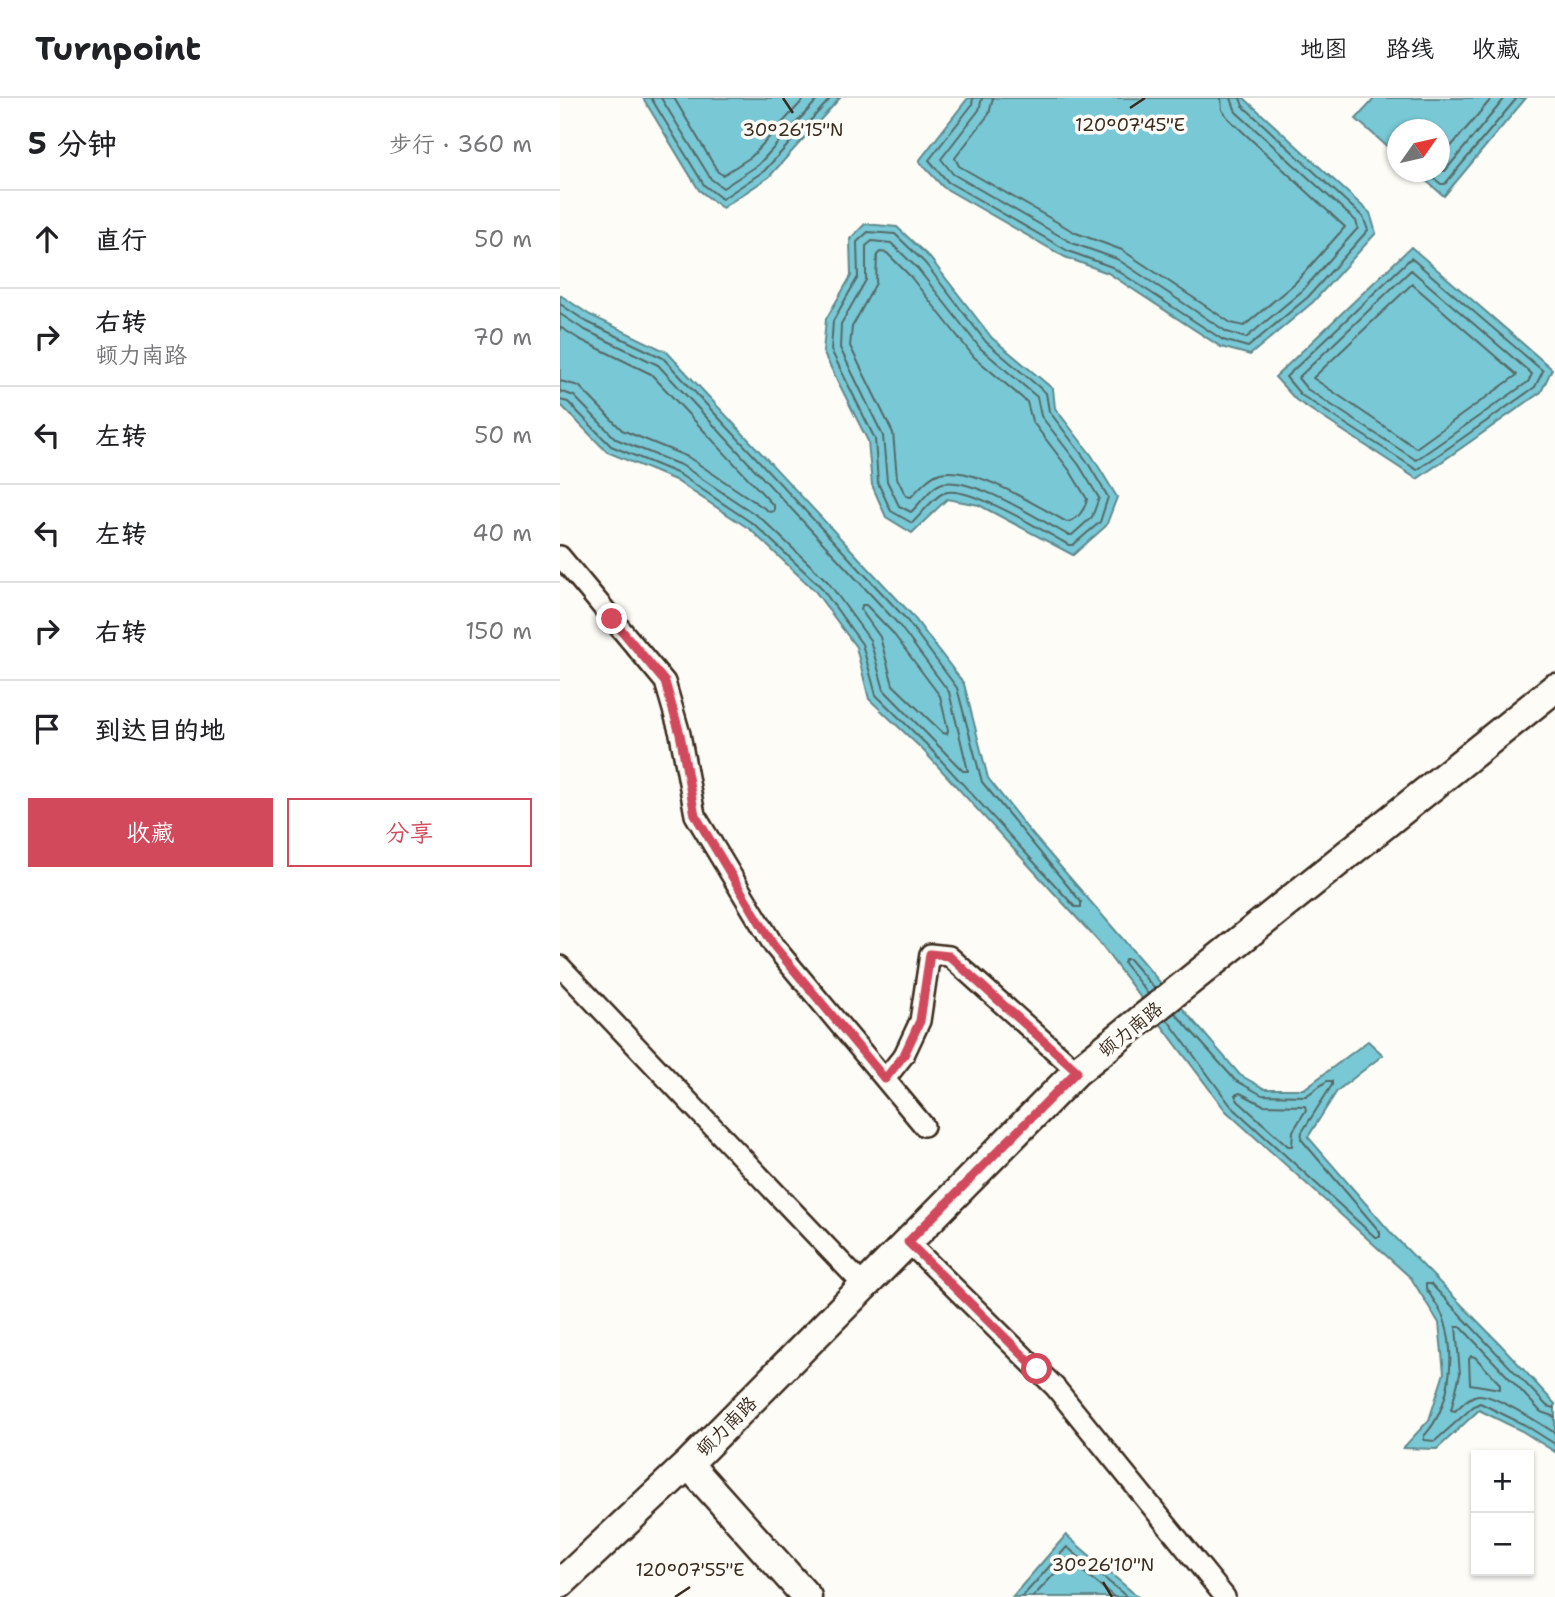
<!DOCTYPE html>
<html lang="zh">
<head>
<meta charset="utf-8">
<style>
  :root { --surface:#fff; --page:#f2f2f2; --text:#202124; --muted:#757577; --line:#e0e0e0; --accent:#d1495b }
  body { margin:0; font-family:"Shantell Sans","LXGW WenKai TC",sans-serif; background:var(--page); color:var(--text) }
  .controls { position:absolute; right:21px; bottom:21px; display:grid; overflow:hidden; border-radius:0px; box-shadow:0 2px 5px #0004 }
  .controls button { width:63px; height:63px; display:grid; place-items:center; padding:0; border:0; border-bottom:2px solid var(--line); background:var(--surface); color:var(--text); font:35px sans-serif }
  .compass { position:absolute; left:827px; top:21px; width:63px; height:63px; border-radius:50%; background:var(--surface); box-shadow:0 2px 5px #0004; rotate:56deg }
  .stop { position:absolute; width:21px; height:21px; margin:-16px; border:5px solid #d1495b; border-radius:50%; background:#fff }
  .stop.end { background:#d1495b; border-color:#fff; box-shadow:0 2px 7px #0008 }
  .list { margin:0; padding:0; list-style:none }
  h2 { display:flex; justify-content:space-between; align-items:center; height:91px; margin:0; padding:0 28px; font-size:30px }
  h2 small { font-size:23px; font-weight:400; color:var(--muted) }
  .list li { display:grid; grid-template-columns:46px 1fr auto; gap:21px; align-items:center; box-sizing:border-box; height:98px; padding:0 28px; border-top:2px solid var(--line) }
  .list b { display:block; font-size:26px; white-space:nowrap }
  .list p { margin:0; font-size:23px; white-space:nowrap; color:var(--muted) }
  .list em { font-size:23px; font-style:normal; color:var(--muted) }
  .actions { display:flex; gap:14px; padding:21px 28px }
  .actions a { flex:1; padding:16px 0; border:2px solid var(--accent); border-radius:0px; text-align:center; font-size:24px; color:var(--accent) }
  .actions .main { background:var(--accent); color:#fff }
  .icon { flex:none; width:38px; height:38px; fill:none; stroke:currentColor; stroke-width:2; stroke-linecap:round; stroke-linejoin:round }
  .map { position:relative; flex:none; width:995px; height:1499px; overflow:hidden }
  header { display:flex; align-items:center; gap:42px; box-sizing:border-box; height:98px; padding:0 35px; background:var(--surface); border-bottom:2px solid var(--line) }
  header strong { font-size:33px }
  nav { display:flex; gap:38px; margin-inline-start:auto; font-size:24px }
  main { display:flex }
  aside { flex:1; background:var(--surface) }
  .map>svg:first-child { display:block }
  .water { fill:#79c8d5; stroke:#60898c; stroke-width:2 }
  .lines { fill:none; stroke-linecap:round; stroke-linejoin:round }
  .shore { stroke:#546967; stroke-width:2 }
  .street-casing { stroke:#3b2a1e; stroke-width:24 }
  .secondary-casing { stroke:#3b2a1e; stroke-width:33 }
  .street { stroke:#fdfcf7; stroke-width:19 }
  .secondary { stroke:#fdfcf7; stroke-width:28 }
  .route { stroke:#d1495b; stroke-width:9 }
  .ticks { fill:none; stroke:#3b2a1e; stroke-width:2.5 }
  .labels { text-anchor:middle; stroke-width:7; stroke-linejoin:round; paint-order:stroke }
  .street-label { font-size:19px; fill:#3b2a1e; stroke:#fdfcf7 }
  .ticks-label { font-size:18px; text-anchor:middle; fill:#3b2a1e; stroke:#fdfcf7; stroke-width:7; stroke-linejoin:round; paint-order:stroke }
</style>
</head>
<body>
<header>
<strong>Turnpoint</strong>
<nav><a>地图</a><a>路线</a><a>收藏</a></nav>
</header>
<main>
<aside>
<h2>5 分钟<small>步行 · 360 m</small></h2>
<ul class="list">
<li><svg class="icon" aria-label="ahead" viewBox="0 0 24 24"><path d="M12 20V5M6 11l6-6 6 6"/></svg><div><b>直行</b></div><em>50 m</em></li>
<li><svg class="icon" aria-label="right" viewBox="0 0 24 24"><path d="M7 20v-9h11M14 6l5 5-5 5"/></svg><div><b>右转</b><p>顿力南路</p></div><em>70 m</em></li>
<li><svg class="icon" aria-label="left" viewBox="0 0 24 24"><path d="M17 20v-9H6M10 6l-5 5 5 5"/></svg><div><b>左转</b></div><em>50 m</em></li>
<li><svg class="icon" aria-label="left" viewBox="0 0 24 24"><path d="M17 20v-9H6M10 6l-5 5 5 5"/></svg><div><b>左转</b></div><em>40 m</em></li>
<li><svg class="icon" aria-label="right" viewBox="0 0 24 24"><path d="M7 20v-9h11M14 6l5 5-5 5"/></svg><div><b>右转</b></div><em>150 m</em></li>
<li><svg class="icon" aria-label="arrive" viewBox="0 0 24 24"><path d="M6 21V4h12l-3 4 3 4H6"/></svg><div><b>到达目的地</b></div></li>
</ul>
<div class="actions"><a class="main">收藏</a><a>分享</a></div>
</aside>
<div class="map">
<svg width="995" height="1499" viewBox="0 0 995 1499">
  <rect width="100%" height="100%" fill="#fdfcf7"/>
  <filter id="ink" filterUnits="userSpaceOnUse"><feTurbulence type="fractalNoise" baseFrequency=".0143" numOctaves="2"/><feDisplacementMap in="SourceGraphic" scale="14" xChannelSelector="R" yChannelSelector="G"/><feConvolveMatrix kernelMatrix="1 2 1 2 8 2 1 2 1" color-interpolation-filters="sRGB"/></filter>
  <g filter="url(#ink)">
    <!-- water -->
    <path class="water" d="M83,0H280L209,79L162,110L139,92Z
      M408,0H684L810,115L816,135L753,204L690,257L661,249L548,175L505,159L383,89L359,63Z
      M815,0H966L884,98L856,74H880V32H838L837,57L796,21Z
      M305,126L337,129L370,160L432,240L493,291L495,310L532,358L557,399L546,428L513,457L419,407L387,401L352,435L326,419L312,387L308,343L263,254L266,221L291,178L290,141Z
      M851,149L992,271L981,294L857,381L736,302L715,279Z
      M0,197L30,217L107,254L352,517L404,586L428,680L467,730L680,977L705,991H744L808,943L823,957L777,993L748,1039L832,1136L940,1246L995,1306V1354L962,1333L919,1312L877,1351L843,1350L869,1322L884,1275L879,1225L851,1180L666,1013L538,843L362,651L309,601L296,549L255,493L191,432L115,382L47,354L0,306Z
      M506,1437L578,1499H452Z"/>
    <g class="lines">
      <!-- shore -->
      <path class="shore" d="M91,0L144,87L162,101L204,73L271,0
        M101,0L151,81L163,90L198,67L259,0
        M114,0L158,74L163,77L191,59L245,0
        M413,0L412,7L369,62L388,84L508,153L552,169L663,242L688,249L748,199L808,132L803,119L683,8L680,0
        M422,0L419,12L381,61L393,76L512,145L557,161L667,234L686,240L742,193L798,130L796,123L676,14L671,0
        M433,0L429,16L395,60L399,68L516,135L562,152L671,225L684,228L735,185L785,129L669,21L662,12L661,0
        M880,59L883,58L932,0
        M880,73H885L945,0
        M866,74L881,86H885L957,0
        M308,134L335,136L365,165L426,244L486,295L489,313L526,362L548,399L540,424L513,447H509C487,435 406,385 384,395C374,398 360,418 352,425L331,413L318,385L315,341L271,252L273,223L298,179L297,144Z
        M312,143L331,145L358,171L420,250L477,299L481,318L519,367L539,400L532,419L512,437H508C480,422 414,379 383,385C371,388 360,406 351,414L339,408L327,383L323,338L280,250L281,226L306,182V148Z
        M320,154L327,155L350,178L414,259L467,304L472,323L510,373L527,401C525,411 518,422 507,424C477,408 414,367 380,375C368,379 359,391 351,399L346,398L337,380L333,335L290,248L292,229L316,185L317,157Z
        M851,160L983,273L975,289L857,372L741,297L726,279Z
        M851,172L972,276L968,284L856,362L747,291L738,280Z
        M852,186L957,277L856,350L753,280Z
        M0,206L27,224L103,260L346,521L397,590L422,684L521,804V809H515L367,647L316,597L302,546L260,488L195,427L119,376L51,348L8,304L0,302
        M0,216L23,231L98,267L339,527L389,594L408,673H403L324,592L310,542L268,484L202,421L123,368L56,341L14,298L0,293
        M0,229L19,241L91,276L214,408V413L210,414L128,359L62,332L19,288L0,283
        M302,507H306L332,534L380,598L388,632L387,636L383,635L333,587L320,539L301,512Z
        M588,896L564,865L565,861H569L595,891
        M607,921L671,1008L815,1139H820V1134L741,1041L742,1034L772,987V983H767L746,998L702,997L675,982L615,915
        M680,995L703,1007L745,1008L746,1012L733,1033L732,1048H728L678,1003L675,997Z
        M911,1258L915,1259L940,1286V1291L910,1286L909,1261Z
        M995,1310L987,1308L871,1186H866V1190C872,1201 882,1212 885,1224C896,1260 890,1310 864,1338V1342L875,1343L914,1308L920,1305L965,1327L995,1346
        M995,1319L981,1314L901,1229H896L900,1276L891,1312L895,1313C902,1307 909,1298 918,1297C933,1295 981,1326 995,1335
        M462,1499L507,1449L567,1499
        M473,1499L508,1461L554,1499"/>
      <defs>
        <path id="street" d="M0,458L105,584L120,636L135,717L214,848L364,1028
          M0,868L304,1188
          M325,981L344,957L360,923L370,856L389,858L517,973
          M348,1144L495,1289L665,1499"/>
        <path id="secondary" d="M128,1366L247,1499
          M0,1486L128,1366L517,973L995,590"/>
      </defs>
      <!-- street casing -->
      <use href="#street" class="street-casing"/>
      <!-- secondary casing -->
      <use href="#secondary" class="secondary-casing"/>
      <!-- street -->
      <use href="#street" class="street"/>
      <!-- secondary -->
      <use href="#secondary" class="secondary"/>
    </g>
  </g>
  <g class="lines" filter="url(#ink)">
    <!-- route -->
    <path class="route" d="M52,521L105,584L120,636L135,717L214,848L325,981L344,957L360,923L370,856L389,858L517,973L348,1144L477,1271"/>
  </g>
  <!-- ticks -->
  <path class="ticks" d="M223,0L233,15M570,10L585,0M543,1484L552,1499M115,1499L130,1489"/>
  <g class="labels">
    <!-- street labels -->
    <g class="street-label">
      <text transform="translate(570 931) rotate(-39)" y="7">顿力南路</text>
      <text transform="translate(166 1328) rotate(-45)" y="7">顿力南路</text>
    </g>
  </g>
  <g class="ticks-label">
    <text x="570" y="33">120°07'45"E</text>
    <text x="233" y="38">30°26'15"N</text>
    <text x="543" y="1473">30°26'10"N</text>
    <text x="130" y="1478">120°07'55"E</text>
  </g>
</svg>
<div class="controls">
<button>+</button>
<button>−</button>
</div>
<svg class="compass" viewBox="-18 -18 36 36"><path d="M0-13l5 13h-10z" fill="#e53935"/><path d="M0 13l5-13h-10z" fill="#757577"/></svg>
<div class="stop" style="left:477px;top:1271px"></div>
<div class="stop end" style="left:52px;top:521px"></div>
</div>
</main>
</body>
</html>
